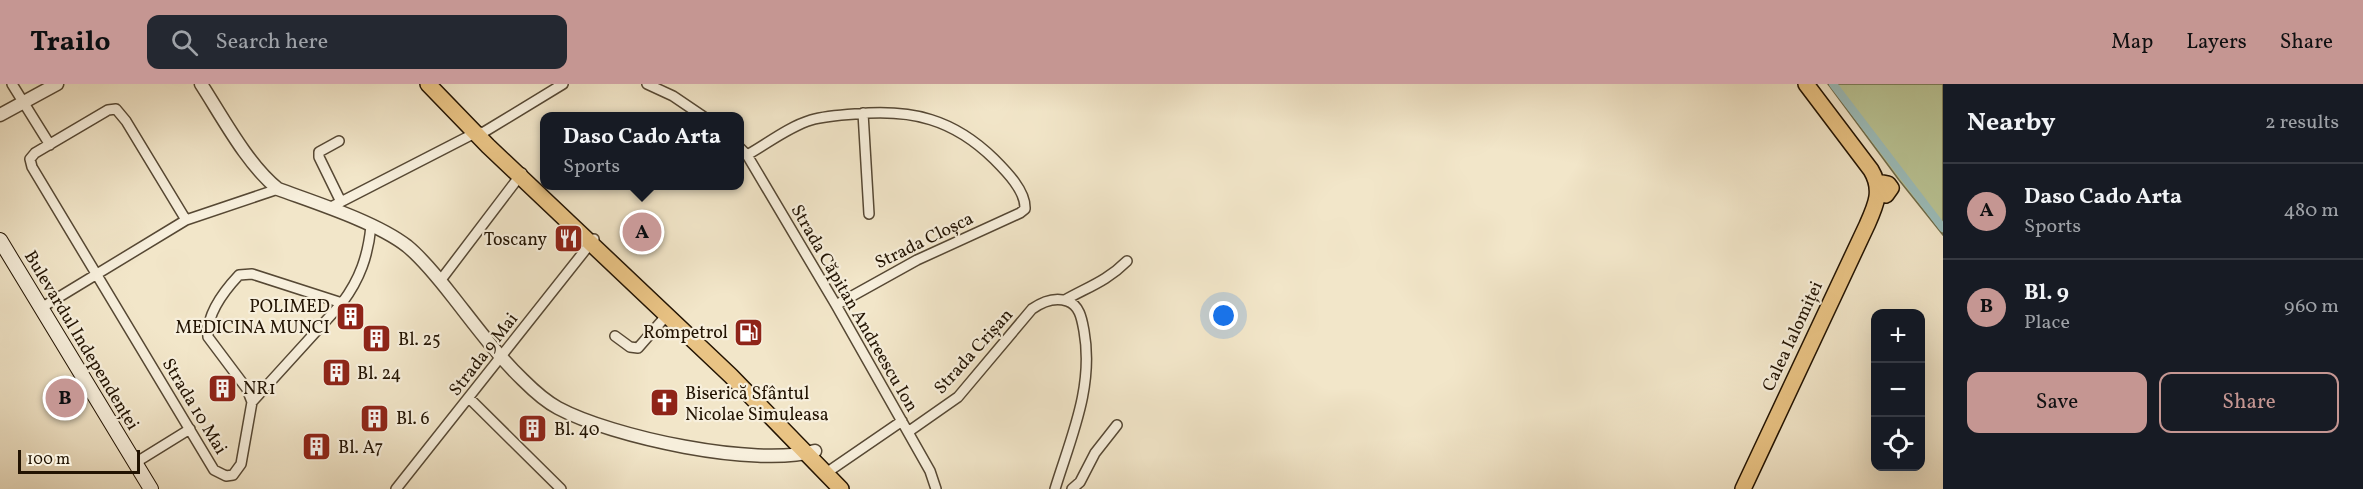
<!DOCTYPE html>
<html lang="en">
<head>
<meta charset="utf-8">
<style>
  :root { --surface:#171b24; --page:#242831; --text:#f1f3f6; --muted:#9ea1a6; --line:#363941; --accent:#c59692 }
  body { margin:0; font-family:Vollkorn,serif; background:var(--page); color:var(--text) }
  .controls { position:absolute; right:18px; bottom:18px; display:grid; overflow:hidden; border-radius:12px; box-shadow:0 6px 24px #0002 }
  .controls button { width:54px; height:54px; display:grid; place-items:center; padding:0; border:0; border-bottom:2px solid var(--line); background:var(--surface); color:var(--text); font:30px sans-serif }
  .scale { position:absolute; left:18px; bottom:15px; width:122px; box-sizing:border-box; padding-left:6px; border:3px solid #221302; border-top:0; font-size:16px; line-height:21px; white-space:nowrap; color:#221302; -webkit-text-stroke:4px #f7efdc; paint-order:stroke }
  .you { position:absolute; left:1224px; top:232px; width:21px; height:21px; margin:-15px; border:4px solid #fff; border-radius:50%; background:#1a73e8; box-shadow:0 0 0 9px #1a73e833 }
  .badge { display:grid; place-items:center; width:39px; height:39px; border-radius:50%; background:var(--accent); color:#111; font-size:20px; font-weight:700 }
  .pin { position:absolute; translate:-50% -50%; border:3px solid #fff; box-shadow:0 2px 6px #0006 }
  .popup { position:absolute; left:540px; top:28px; width:204px; height:78px; box-sizing:border-box; display:grid; place-content:center; border-radius:12px; background:var(--surface); filter:drop-shadow(0 2px 4px #0005); font-size:20px; white-space:nowrap; color:var(--muted) }
  .popup b { font-size:22px; color:var(--text) }
  .popup::after { content:''; position:absolute; left:50%; top:100%; margin-left:-12px; border:12px solid transparent; border-top-color:var(--surface) }
  .list { margin:0; padding:0; list-style:none }
  h2 { display:flex; justify-content:space-between; align-items:center; height:78px; margin:0; padding:0 24px; font-size:26px }
  h2 small { font-size:20px; font-weight:400; color:var(--muted) }
  .list li { display:grid; grid-template-columns:39px 1fr auto; gap:18px; align-items:center; box-sizing:border-box; height:96px; padding:0 24px; border-top:2px solid var(--line) }
  .list b { display:block; font-size:22px; white-space:nowrap }
  .list p { margin:0; font-size:20px; white-space:nowrap; color:var(--muted) }
  .list em { font-size:20px; font-style:normal; color:var(--muted) }
  .actions { display:flex; gap:12px; padding:18px 24px }
  .actions a { flex:1; padding:14px 0; border:2px solid var(--accent); border-radius:12px; text-align:center; font-size:21px; color:var(--accent) }
  .actions .main { background:var(--accent); color:#111 }
  .icon { flex:none; width:33px; height:33px; fill:none; stroke:currentColor; stroke-width:2; stroke-linecap:round; stroke-linejoin:round }
  .map { position:relative; flex:none; width:1943px; height:405px; overflow:hidden }
  header { display:flex; align-items:center; gap:36px; box-sizing:border-box; height:84px; padding:0 30px; background:var(--accent); color:#111 }
  header strong { font-size:28px }
  nav { display:flex; gap:33px; margin-inline-start:auto; font-size:21px }
  .search { width:420px; height:54px; background:var(--page); display:flex; align-items:center; gap:15px; box-sizing:border-box; padding:0 21px; border-radius:12px; color:var(--muted); font-size:22px }
  main { display:flex }
  aside { flex:1; background:var(--surface) }
  .map>svg:first-child { display:block }
  .green { fill:#bac596; stroke:#6e6c4c; stroke-width:1.5 }
  .lines { fill:none; stroke-linecap:round; stroke-linejoin:round }
  .canal { stroke:#9cbebc; stroke-width:8 }
  .minor-casing { stroke:#564834; stroke-width:12 }
  .tertiary-casing { stroke:#564834; stroke-width:15 }
  .secondary-casing { stroke:#221302; stroke-width:16 }
  .primary-casing { stroke:#221302; stroke-width:18 }
  .minor { stroke:#f7efdc; stroke-width:9 }
  .tertiary { stroke:#f7efdc; stroke-width:12 }
  .secondary { stroke:#f7efdc; stroke-width:14 }
  .primary { stroke:#e9c384; stroke-width:15 }
  .labels { text-anchor:middle; stroke-width:4.5; stroke-linejoin:round; paint-order:stroke }
  .poi-label { font-size:18px; fill:#221302; stroke:#f7efdc; text-anchor:start }
  .street-label { font-size:18px; fill:#221302; stroke:#f7efdc }
</style>
</head>
<body>
<header>
<strong>Trailo</strong>
<div class="search"><svg class="icon" aria-label="search" viewBox="0 0 24 24"><circle cx="10" cy="10" r="6"/><path d="M15 15l6 6"/></svg>Search here</div>
<nav><a>Map</a><a>Layers</a><a>Share</a></nav>
</header>
<main>
<div class="map">
<svg width="1943" height="405" viewBox="0 0 1943 405">
  <rect width="100%" height="100%" fill="#f2e6c9"/>
  <filter id="stains"><feTurbulence type="fractalNoise" baseFrequency=".00333" numOctaves="4"/><feColorMatrix values="0 0 0 0 .2 0 0 0 0 .09 0 0 0 0 .02 0 0 0 .5 -.17"/></filter>
  <radialGradient id="worn" r=".72"><stop offset=".6" stop-color="#630" stop-opacity="0"/><stop offset="1" stop-color="#630" stop-opacity=".3"/></radialGradient>
  <!-- green -->
  <path class="green" d="M1828,0H1943V151L1899,96Z"/>
  <g class="lines">
    <!-- canal -->
    <path class="canal" d="M1833,0L1943,144"/>
    <defs>
      <path id="minor" d="M12,0L50,61
        M647,0L673,12L704,33
        M863,29L869,130
        M339,57L319,68V73L341,118
        M740,64L747,71L836,221L930,387L936,405
        M747,71C767,60 788,43 811,36C825,32 841,31 856,30C912,25 953,35 994,75C1006,87 1026,107 1025,125L1020,129L917,176L836,221
        M329,124L475,49L484,48L563,0
        M186,136L126,37L116,25L108,26L35,69L30,75L32,83L214,386L226,392L233,391L241,380L252,318L342,219C360,195 368,172 371,142
        M440,197L522,89
        M1065,216C1088,203 1107,197 1127,177
        M41,224L186,136L278,105
        M615,252L630,263L638,264L666,232
        M469,314L561,405
        M252,318L247,305L208,253C206,230 224,207 239,191L252,190L342,219
        M908,348L958,313L1032,225C1042,218 1055,213 1067,217C1080,221 1082,236 1084,247C1094,303 1071,353 1055,405
        M135,379L190,345
        M832,385L902,337
        M396,405L594,155
        M1072,405L1080,398L1095,369L1117,341"/>
      <path id="tertiary" d="M201,0C223,34 247,80 278,105C316,119 376,138 407,162C424,176 439,195 453,213C475,241 497,271 523,296C534,307 545,317 558,324C612,353 756,384 815,367
        M0,31L57,0"/>
      <path id="secondary" d="M0,156L151,405"/>
      <path id="primary" d="M428,0L488,62L731,292L841,405
        M1878,104L1883,99L1888,100L1891,104L1886,111L1878,107
        M1743,405L1867,141C1876,121 1883,106 1871,86L1806,0"/>
    </defs>
    <!-- minor casing -->
    <use href="#minor" class="minor-casing"/>
    <!-- tertiary casing -->
    <use href="#tertiary" class="tertiary-casing"/>
    <!-- secondary casing -->
    <use href="#secondary" class="secondary-casing"/>
    <!-- primary casing -->
    <use href="#primary" class="primary-casing"/>
    <!-- minor -->
    <use href="#minor" class="minor"/>
    <!-- tertiary -->
    <use href="#tertiary" class="tertiary"/>
    <!-- secondary -->
    <use href="#secondary" class="secondary"/>
    <!-- primary -->
    <use href="#primary" class="primary"/>
  </g>
  <!-- icons -->
  <defs>
    <symbol id="restaurant-square" viewBox="-11 -11 22 22"><rect x="-9" y="-9" width="18" height="18" rx="4" fill="#8f2418" stroke="#f7efdc"/><path d="M-5-6h1v4h1v-4h1v4h1v-4h1v5L-1.5 .5V6h-2V.5L-5-1ZM5-6V6H3V1.5H1.5Q1.5-4 5-6Z" fill="#fff"/></symbol>
    <symbol id="building-square" viewBox="-11 -11 22 22"><rect x="-9" y="-9" width="18" height="18" rx="4" fill="#8f2418" stroke="#f7efdc"/><path d="M-4-6H4V6H1V3H-1V6H-4ZM-2.5-4.3h1.7v1.8h-1.7ZM.8-4.3h1.7v1.8H.8ZM-2.5-1h1.7V.8h-1.7ZM.8-1h1.7V.8H.8Z" fill="#fff"/></symbol>
    <symbol id="fuel-square" viewBox="-11 -11 22 22"><rect x="-9" y="-9" width="18" height="18" rx="4" fill="#8f2418" stroke="#f7efdc"/><path d="M-5.5-6h7V0h2V4h1.3V-2.5L3-4.5l.8-.8L6-3V5H2.5V1h-1V6h-7ZM-4.2-4.7v3.2H.2V-4.7Z" fill="#fff"/></symbol>
    <symbol id="church-square" viewBox="-11 -11 22 22"><rect x="-9" y="-9" width="18" height="18" rx="4" fill="#8f2418" stroke="#f7efdc"/><path d="M-1.2-6h2.4v3.5h3.3v2.4h-3.3V6h-2.4V-.1h-3.3v-2.4h3.3Z" fill="#fff"/></symbol>
  </defs>
  <g fill-rule="evenodd">
    <use href="#restaurant-square" x="552" y="138" width="33" height="33"/>
    <use href="#building-square" x="334" y="216" width="33" height="33"/>
    <use href="#fuel-square" x="732" y="232" width="33" height="33"/>
    <use href="#building-square" x="360" y="238" width="33" height="33"/>
    <use href="#building-square" x="320" y="272" width="33" height="33"/>
    <use href="#building-square" x="206" y="288" width="33" height="33"/>
    <use href="#church-square" x="648" y="302" width="33" height="33"/>
    <use href="#building-square" x="358" y="318" width="33" height="33"/>
    <use href="#building-square" x="516" y="328" width="33" height="33"/>
    <use href="#building-square" x="300" y="346" width="33" height="33"/>
  </g>
  <g class="labels">
    <!-- poi labels -->
    <g class="poi-label">
      <text x="547" y="161" text-anchor="end">Toscany</text>
      <text x="330" y="228" text-anchor="end">POLIMED<tspan x="330" dy="21">MEDICINA MUNCI</tspan></text>
      <text x="728" y="254" text-anchor="end">Rompetrol</text>
      <text x="398" y="261">Bl. 25</text>
      <text x="357" y="295">Bl. 24</text>
      <text x="243" y="310">NR1</text>
      <text x="685" y="315">Biserică Sfântul<tspan x="685" dy="21">Nicolae Simuleasa</tspan></text>
      <text x="396" y="340">Bl. 6</text>
      <text x="554" y="351">Bl. 40</text>
      <text x="338" y="369">Bl. A7</text>
    </g>
    <!-- street labels -->
    <g class="street-label">
      <text transform="translate(924 156) rotate(-26)" y="6">Strada Cloșca</text>
      <text transform="translate(855 224) rotate(60)" y="6">Strada Căpitan Andreescu Ion</text>
      <text transform="translate(1792 252) rotate(-65)" y="6">Calea Ialomiței</text>
      <text transform="translate(82 256) rotate(59)" y="6">Bulevardul Independenței</text>
      <text transform="translate(973 267) rotate(-48)" y="6">Strada Crișan</text>
      <text transform="translate(483 270) rotate(-52)" y="6">Strada 9 Mai</text>
      <text transform="translate(195 322) rotate(59)" y="6">Strada 10 Mai</text>
    </g>
  </g>
  <rect width="100%" height="100%" filter="url(#stains)"/>
  <rect width="100%" height="100%" fill="url(#worn)"/>
</svg>
<div class="controls">
<button>+</button>
<button>−</button>
<button><svg class="icon" aria-label="locate" viewBox="0 0 24 24"><circle cx="12" cy="12" r="6"/><path d="M12 2v4M12 18v4M2 12h4M18 12h4"/></svg></button>
</div>
<div class="scale">100 m</div>
<div class="you"></div>
<div class="pin badge" style="left:642px;top:148px">A</div>
<div class="popup"><b>Daso Cado Arta</b>Sports</div>
<div class="pin badge" style="left:65px;top:314px">B</div>
</div>
<aside>
<h2>Nearby<small>2 results</small></h2>
<ul class="list">
<li><span class="badge">A</span><div><b>Daso Cado Arta</b><p>Sports</p></div><em>480 m</em></li>
<li><span class="badge">B</span><div><b>Bl. 9</b><p>Place</p></div><em>960 m</em></li>
</ul>
<div class="actions"><a class="main">Save</a><a>Share</a></div>
</aside>
</main>
</body>
</html>
